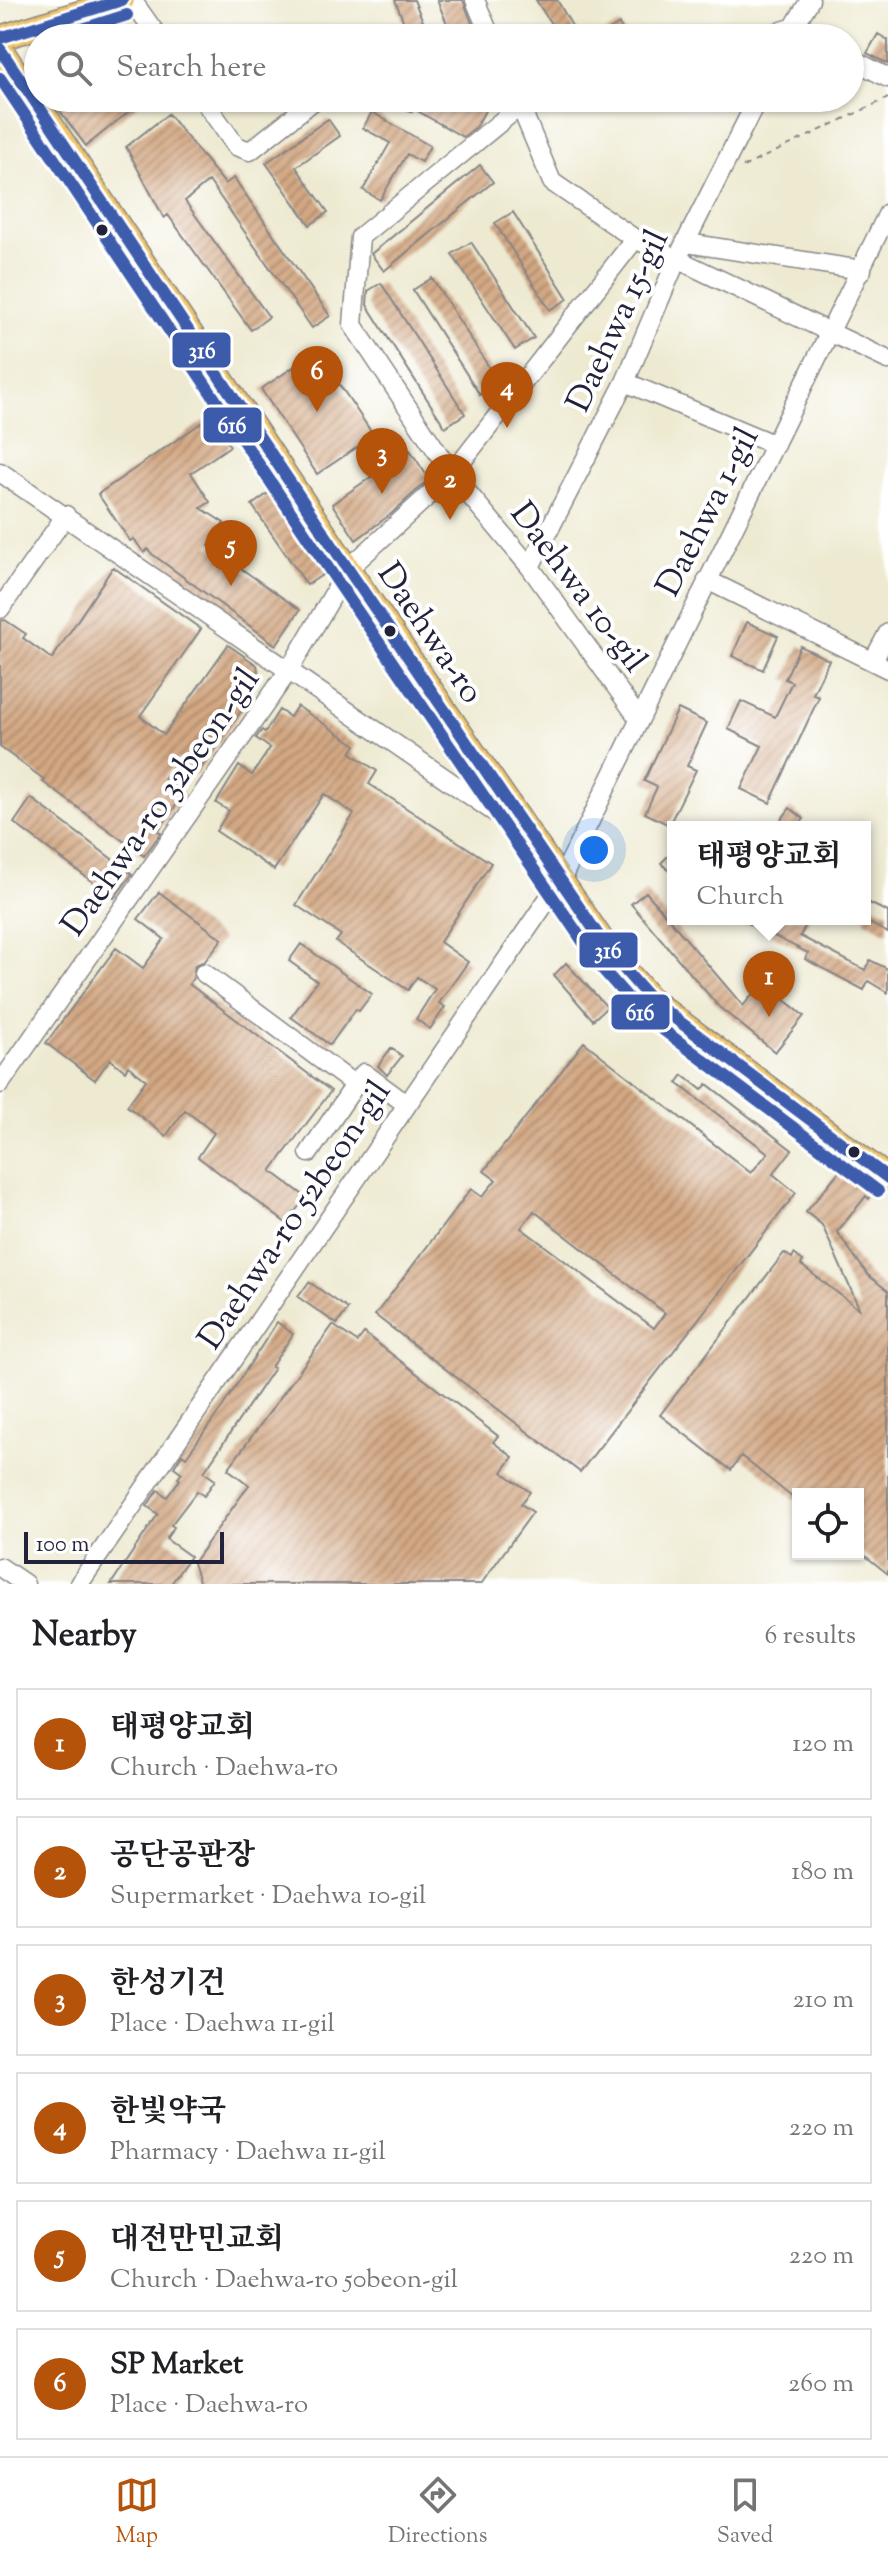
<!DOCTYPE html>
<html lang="en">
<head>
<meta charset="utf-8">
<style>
  :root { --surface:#fff; --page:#f6f6f6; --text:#202124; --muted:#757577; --line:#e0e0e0; --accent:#b45309 }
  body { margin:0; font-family:"Sorts Mill Goudy","Noto Serif KR",serif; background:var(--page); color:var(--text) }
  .controls { position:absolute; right:24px; bottom:24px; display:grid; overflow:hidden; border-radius:0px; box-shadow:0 2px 6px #0004 }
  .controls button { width:72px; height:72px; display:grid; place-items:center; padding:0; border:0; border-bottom:2px solid var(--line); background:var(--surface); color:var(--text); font:40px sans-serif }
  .scale { position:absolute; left:24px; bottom:20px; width:200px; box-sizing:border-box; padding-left:8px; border:4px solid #22223b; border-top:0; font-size:22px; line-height:28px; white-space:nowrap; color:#22223b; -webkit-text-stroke:6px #fff; paint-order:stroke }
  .you { position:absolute; left:594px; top:850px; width:28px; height:28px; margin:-20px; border:6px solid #fff; border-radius:50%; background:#1a73e8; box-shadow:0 0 0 12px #1a73e833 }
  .badge { display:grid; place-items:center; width:52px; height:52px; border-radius:50%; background:var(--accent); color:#fff; font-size:26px; font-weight:700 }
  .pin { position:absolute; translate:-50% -66px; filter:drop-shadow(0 2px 4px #0008) }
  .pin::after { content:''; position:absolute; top:42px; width:28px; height:24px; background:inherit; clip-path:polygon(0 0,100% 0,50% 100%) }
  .popup { position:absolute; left:667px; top:821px; width:204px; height:104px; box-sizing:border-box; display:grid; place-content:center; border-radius:0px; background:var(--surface); filter:drop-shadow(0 2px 6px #0005); font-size:26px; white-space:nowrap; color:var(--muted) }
  .popup b { font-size:30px; color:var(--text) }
  .popup::after { content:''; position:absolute; left:50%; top:100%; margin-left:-16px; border:16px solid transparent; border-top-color:var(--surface) }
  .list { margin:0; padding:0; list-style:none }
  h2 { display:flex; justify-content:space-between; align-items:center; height:104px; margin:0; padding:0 32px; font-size:34px }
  h2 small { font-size:26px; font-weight:400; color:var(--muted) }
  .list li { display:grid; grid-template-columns:52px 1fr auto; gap:24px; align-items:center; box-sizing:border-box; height:112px; margin:0 16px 16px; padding:0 16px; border:2px solid var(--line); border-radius:0px }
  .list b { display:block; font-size:30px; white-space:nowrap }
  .list p { margin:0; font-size:26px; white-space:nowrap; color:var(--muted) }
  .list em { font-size:26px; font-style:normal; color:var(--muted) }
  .icon { flex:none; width:44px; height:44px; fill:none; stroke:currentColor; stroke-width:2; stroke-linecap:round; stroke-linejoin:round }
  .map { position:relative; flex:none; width:888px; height:1584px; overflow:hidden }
  .search { position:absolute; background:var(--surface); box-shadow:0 2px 6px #0004; left:24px; right:24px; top:24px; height:88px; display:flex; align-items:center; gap:20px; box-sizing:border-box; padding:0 28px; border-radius:44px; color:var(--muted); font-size:30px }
  .sheet { height:872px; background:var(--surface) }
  nav { display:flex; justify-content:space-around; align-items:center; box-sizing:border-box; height:112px; border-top:2px solid var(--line); background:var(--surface); font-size:22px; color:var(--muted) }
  nav a { display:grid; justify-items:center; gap:4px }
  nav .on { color:var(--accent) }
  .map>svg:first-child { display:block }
  .building { fill:url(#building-hatch); fill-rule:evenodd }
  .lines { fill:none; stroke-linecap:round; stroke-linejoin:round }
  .minor-casing { stroke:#888686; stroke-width:21 }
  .major-casing { stroke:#888686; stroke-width:27 }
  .path { stroke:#888686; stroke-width:2; stroke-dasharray:6 6; stroke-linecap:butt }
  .minor { stroke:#fff; stroke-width:18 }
  .major { stroke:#efc469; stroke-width:24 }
  .bus-1-casing { stroke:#fff; stroke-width:18 }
  .bus-2-casing { stroke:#fff; stroke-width:18 }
  .bus-1 { stroke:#3d5bab; stroke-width:12 }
  .bus-2 { stroke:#3d5bab; stroke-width:12 }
  .bus-dot { fill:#22223b; stroke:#fff; stroke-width:3 }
  .labels { text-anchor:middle; stroke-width:8; stroke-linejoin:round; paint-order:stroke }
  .street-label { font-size:34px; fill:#22223b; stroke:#fff }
  .line-badge { stroke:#fff; stroke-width:3 }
  .badge-label { font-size:22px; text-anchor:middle; font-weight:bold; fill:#fff }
</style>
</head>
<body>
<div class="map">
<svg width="888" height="1584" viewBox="0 0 888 1584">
  <defs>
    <pattern id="building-hatch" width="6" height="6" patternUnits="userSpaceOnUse" patternTransform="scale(2)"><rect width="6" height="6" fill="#d3a883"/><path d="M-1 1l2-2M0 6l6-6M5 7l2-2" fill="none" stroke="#ab886c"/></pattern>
  </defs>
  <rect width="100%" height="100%" fill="#fff"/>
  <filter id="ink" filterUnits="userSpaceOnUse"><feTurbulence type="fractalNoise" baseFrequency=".0125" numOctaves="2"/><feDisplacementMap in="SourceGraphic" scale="16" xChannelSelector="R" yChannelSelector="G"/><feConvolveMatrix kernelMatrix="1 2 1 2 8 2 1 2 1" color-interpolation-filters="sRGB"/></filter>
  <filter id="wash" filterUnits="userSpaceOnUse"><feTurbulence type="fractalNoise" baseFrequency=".006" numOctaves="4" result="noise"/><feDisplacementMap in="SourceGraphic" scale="32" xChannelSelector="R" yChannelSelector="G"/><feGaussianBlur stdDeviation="1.8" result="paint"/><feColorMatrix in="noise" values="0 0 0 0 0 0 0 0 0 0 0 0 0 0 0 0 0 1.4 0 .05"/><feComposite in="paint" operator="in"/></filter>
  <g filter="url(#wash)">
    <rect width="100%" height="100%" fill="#eeead2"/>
    <g id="blocks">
      <!-- building -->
      <path class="building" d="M395,0H414L430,38H410Z
        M437,0H463L475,31L453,38Z
        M536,0H557L579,38H560Z
        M619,24L628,38H596Z
        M878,34L888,40V64L867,53Z
        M55,98H146L86,146L57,107Z
        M386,98H492L476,127L463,137L414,109L412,112Z
        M372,112L430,146L421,162L407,154L380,200L363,190L390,143L363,128Z
        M168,114L225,184L234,178L330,316L312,328L209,181L185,201L269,317L251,330L168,215L164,218L126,147Z
        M328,119L340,136L296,167L328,212L310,225L266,163Z
        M480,165L493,182L384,271L371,254Z
        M513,212L568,299L550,310L495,223Z
        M471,242L534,338L515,350L452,254Z
        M432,278L499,383L480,395L413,290Z
        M381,283L465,414L445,427L367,305L368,291Z
        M323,360L374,436L317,474L261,389L298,364Z
        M210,417L230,446L191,473L210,502L201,508L224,523L209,546L300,610L276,645L152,554L148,549L144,553L134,539L130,541L98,494Z
        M410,450L429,479L391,514L356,540L332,504Z
        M270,492L320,564L322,563L328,571L307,585L252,505Z
        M113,567L201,629L140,716L164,735L228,645L257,665L258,671L242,693L250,699L197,774L178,759L164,779L184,794L158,831L161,833L144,856L43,782L45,780L0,747V621L5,620L26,634L23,638L52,659Z
        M747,622L778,636L763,670L732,656Z
        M800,646L829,660L813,694L819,697L770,803L741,789L762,746L728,729L741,701L775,717L792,682L785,679Z
        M297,706L356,745L351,753L377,771L369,784L491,863L440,942L468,962L439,1003L445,1007L430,1029L416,1019L435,989L417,977L408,990L336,942L341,935L296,905L354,814L324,794L274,870L216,831L229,811L216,803L239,766L252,775L270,748L256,738L262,730L265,732L279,710L290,717Z
        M678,709L707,723L687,766L696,770L669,825L645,813L657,787L644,781Z
        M31,798L132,874L114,898L14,823Z
        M790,808L804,819L798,827H776Z
        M673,851V875L661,863Z
        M159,892L222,939L205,961L195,965L193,978L189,984L331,1091L271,1171L306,1197L286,1223L198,1157L214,1133L185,1110L166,1136L127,1106L146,1080L128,1066L125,1071L110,1059L95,1080L46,1043L116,948L143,968L164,939L138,919Z
        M646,892L743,1006L763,982L804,1016L775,1052L719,1007L631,904Z
        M865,901L888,912V933L865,921Z
        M740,919H809L800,936L865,970L870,960L888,969V993L868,981L864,990L805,959L808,953Z
        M301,944L372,994L359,1011L356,1009L330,1045L291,1017L317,981L289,961Z
        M566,963L607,1007L593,1020L554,975Z
        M584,1042L751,1173L768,1153L677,1083L683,1075L702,1090L707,1084L792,1150L773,1174L796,1193L580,1472L375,1315L471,1189L482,1197L496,1180L484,1171ZM534,1211L665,1313L654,1328L521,1228Z
        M391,1048L402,1056L387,1075L378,1066Z
        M844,1165L875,1190L869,1199L866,1196L837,1232L868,1275L888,1291V1574L858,1550V1494H798V1502L741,1456L731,1470L660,1415L784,1253L792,1258L794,1254L803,1261L801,1265L860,1310L822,1225L806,1212Z
        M309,1282L348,1309L337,1324L298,1297Z
        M277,1322L293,1334L271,1367L274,1368L204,1472L215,1480L204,1496L197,1491L171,1525L174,1527L166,1539L190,1556L171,1584H111L158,1514L147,1506L158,1490L167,1497L180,1479L178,1478L182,1473L174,1467L182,1454L186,1457L223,1406Z
        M333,1325L357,1342L364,1333L498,1436L493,1442L513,1457L502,1472L530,1492L521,1504L533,1512L481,1584H200L193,1563L249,1485L228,1469Z"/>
    </g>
  </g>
  <g filter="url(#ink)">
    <use href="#blocks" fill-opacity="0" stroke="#888686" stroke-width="2"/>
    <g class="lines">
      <defs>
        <path id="minor" d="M132,0L159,38
          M475,0L491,38
          M757,38L792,28L811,38
          M787,38L810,0
          M850,58L888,78
          M202,98L236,146L250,151L317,98
          M517,98L552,182L635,239L888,360
          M549,98L520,106L360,237L353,325L452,474L530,567L639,719
          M687,243L862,270
          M625,382L775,445
          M0,472L500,816L519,818
          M530,567L625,382L677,259L758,98
          M707,580L888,669
          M0,609L66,515
          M873,661L888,633
          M204,973L355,1085L364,1073L406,1104
          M0,1084L289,670L348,569L452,474L635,239
          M309,1153L355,1085
          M0,1567L25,1584
          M79,1584L561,880L888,213"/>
        <path id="major" d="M0,38L122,0
          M0,49L348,569L611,954L652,1001L888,1178"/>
      </defs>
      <!-- minor casing -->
      <use href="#minor" class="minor-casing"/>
      <!-- major casing -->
      <use href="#major" class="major-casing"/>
      <!-- path -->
      <path class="path" d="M743,167L888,98"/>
      <!-- minor -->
      <use href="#minor" class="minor"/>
      <!-- major -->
      <use href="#major" class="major"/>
      <defs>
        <path id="bus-1" d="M0,38L122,0
          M0,49L348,569L611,954L652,1001L888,1178"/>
        <path id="bus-2" d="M54,38L127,15
          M0,78L335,578L599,965L642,1014L878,1191"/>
      </defs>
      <!-- bus-1 casing -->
      <use href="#bus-1" class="bus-1-casing"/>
      <!-- bus-2 casing -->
      <use href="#bus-2" class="bus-2-casing"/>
      <!-- bus-1 -->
      <use href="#bus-1" class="bus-1"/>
      <!-- bus-2 -->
      <use href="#bus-2" class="bus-2"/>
    </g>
  </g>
  <!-- markers -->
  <g class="bus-dot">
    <circle cx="102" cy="230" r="7"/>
    <circle cx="390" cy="631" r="7"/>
    <circle cx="854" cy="1152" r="7"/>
  </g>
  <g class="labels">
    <!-- street labels -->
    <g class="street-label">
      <text transform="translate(616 320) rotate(-65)" y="12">Daehwa 15-gil</text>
      <text transform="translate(706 511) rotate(-63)" y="12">Daehwa 1-gil</text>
      <text transform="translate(580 586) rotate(53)" y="12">Daehwa 10-gil</text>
      <text transform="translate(432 632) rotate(56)" y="12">Daehwa-ro</text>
      <text transform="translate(159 801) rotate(-55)" y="12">Daehwa-ro 32beon-gil</text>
      <text transform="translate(293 1214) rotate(-56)" y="12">Daehwa-ro 52beon-gil</text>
    </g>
  </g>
  <g class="line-badge">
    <rect x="171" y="331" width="61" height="38" rx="8" fill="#3d5bab"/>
    <rect x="202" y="406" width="61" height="38" rx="8" fill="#3d5bab"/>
    <rect x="578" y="931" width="61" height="38" rx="8" fill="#3d5bab"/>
    <rect x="610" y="993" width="61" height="38" rx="8" fill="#3d5bab"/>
  </g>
  <g class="badge-label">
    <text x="202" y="358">316</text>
    <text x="232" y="433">616</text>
    <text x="608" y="958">316</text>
    <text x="640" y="1020">616</text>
  </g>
</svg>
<div class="controls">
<button><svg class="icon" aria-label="locate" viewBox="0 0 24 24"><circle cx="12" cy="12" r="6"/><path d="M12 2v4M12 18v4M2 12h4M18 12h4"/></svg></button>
</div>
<div class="scale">100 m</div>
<div class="you"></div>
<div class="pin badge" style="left:769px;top:1017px">1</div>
<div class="popup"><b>태평양교회</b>Church</div>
<div class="pin badge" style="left:450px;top:520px">2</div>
<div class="pin badge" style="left:382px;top:494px">3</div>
<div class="pin badge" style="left:507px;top:428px">4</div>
<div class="pin badge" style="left:231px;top:586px">5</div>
<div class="pin badge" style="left:317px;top:412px">6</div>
<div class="search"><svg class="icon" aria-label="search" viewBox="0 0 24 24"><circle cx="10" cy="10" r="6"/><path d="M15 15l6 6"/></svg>Search here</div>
</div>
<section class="sheet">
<h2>Nearby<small>6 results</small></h2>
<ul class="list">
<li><span class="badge">1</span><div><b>태평양교회</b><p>Church · Daehwa-ro</p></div><em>120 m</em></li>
<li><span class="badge">2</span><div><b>공단공판장</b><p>Supermarket · Daehwa 10-gil</p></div><em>180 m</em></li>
<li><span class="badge">3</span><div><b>한성기건</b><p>Place · Daehwa 11-gil</p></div><em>210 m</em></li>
<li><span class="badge">4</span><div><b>한빛약국</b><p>Pharmacy · Daehwa 11-gil</p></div><em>220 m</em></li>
<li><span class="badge">5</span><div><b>대전만민교회</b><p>Church · Daehwa-ro 50beon-gil</p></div><em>220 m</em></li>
<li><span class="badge">6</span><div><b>SP Market</b><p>Place · Daehwa-ro</p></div><em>260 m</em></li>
</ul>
</section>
<nav>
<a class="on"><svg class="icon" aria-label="map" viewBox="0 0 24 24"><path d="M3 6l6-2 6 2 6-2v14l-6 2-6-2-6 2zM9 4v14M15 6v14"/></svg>Map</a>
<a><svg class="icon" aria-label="directions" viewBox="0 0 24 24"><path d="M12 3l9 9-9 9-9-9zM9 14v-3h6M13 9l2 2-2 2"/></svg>Directions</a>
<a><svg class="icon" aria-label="saved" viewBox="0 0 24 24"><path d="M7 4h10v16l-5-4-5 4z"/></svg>Saved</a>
</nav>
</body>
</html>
